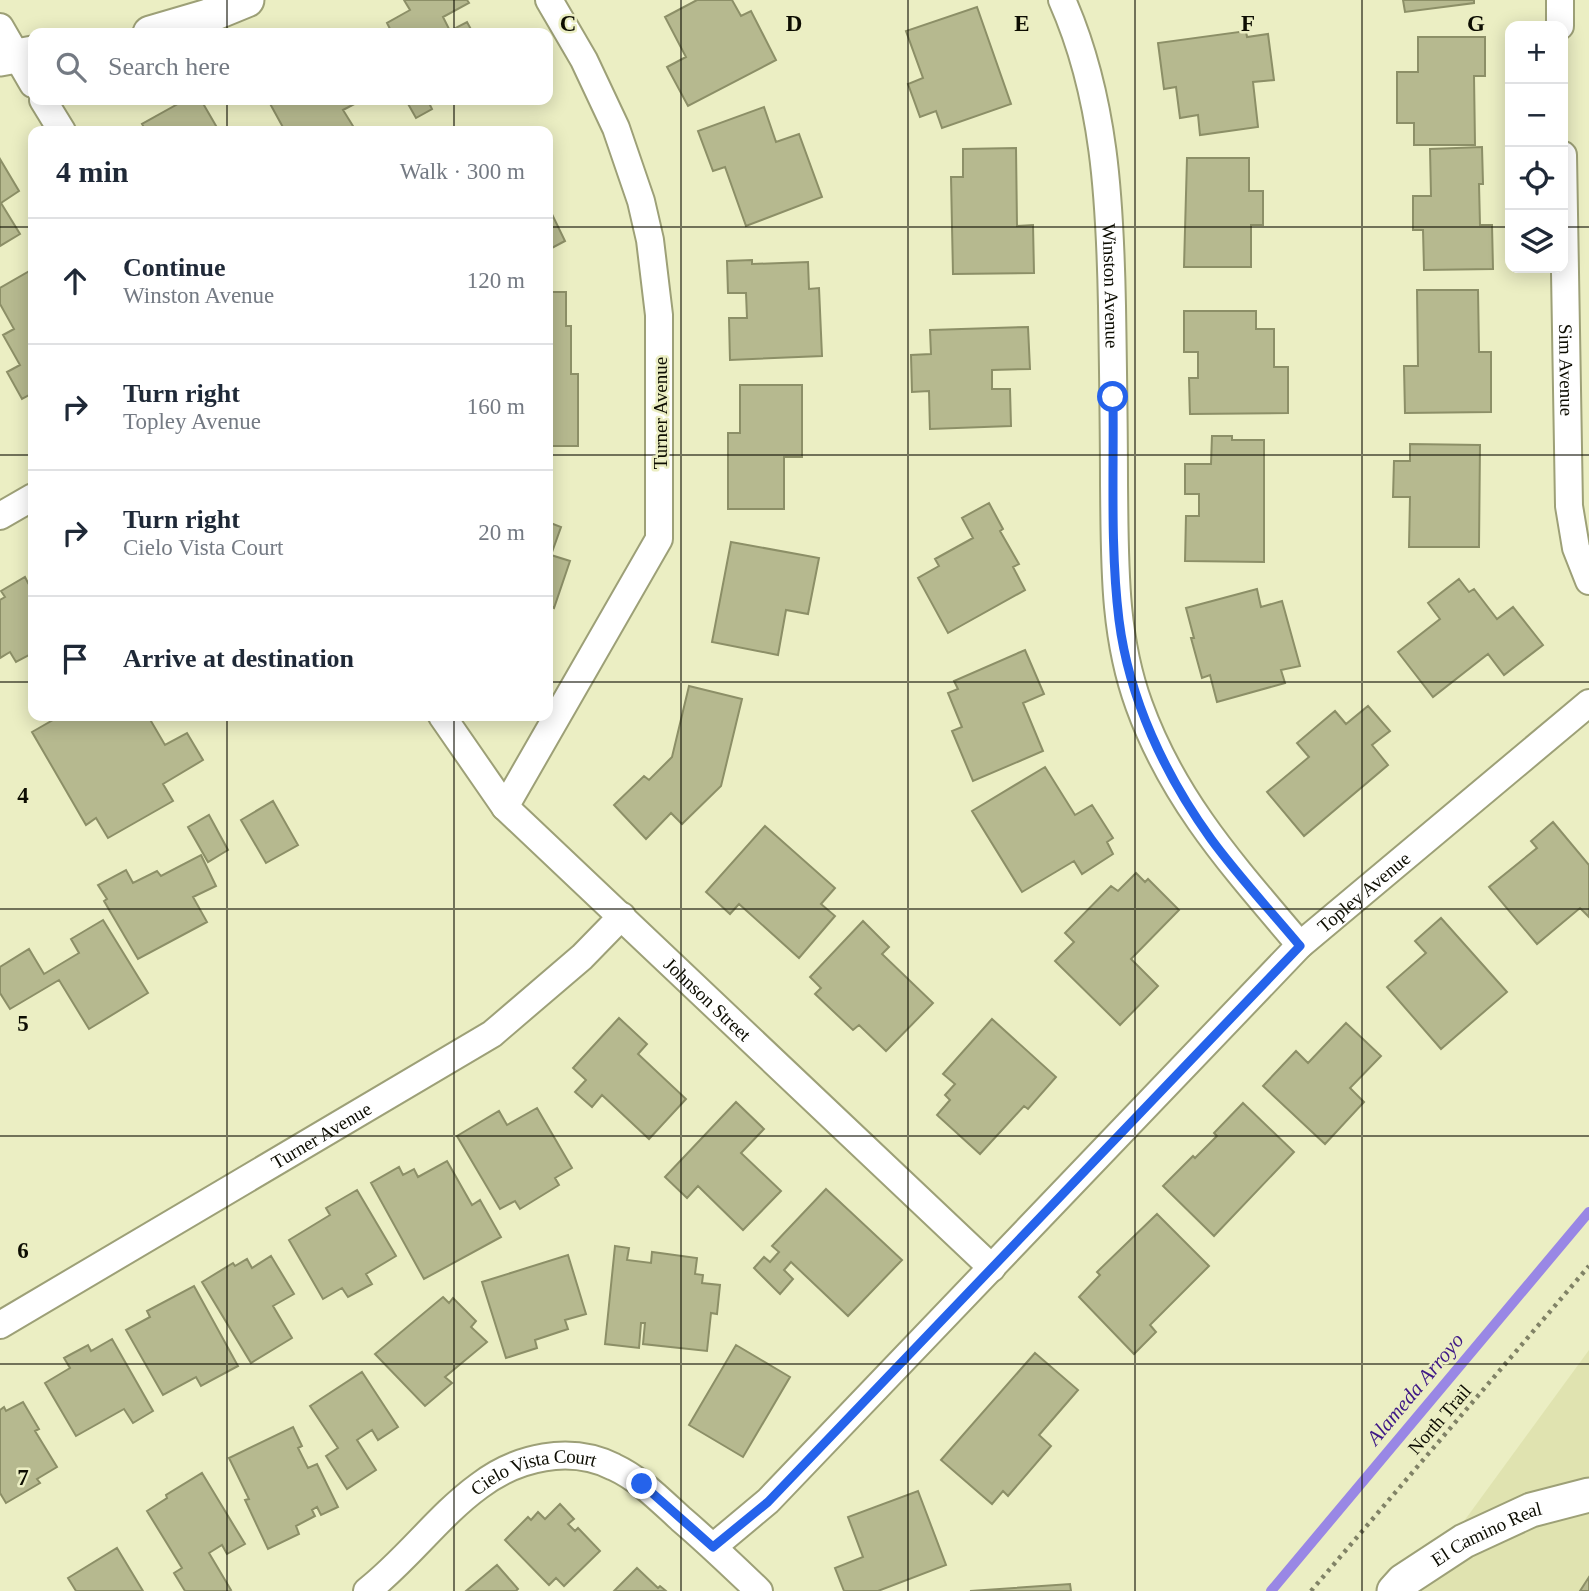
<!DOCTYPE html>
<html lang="en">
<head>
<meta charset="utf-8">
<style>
  :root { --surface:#fff; --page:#f2f2f3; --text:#1f2937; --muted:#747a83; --line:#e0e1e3 }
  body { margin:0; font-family:"Times New Roman",serif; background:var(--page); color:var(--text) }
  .controls { position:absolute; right:21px; top:21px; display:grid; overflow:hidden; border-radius:14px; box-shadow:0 4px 18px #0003 }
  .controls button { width:63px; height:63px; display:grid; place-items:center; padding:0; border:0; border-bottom:2px solid var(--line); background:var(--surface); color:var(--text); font:35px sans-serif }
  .stop { position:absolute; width:21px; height:21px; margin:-16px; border:5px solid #2563eb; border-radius:50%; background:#fff }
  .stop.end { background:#2563eb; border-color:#fff; box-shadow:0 2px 7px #0008 }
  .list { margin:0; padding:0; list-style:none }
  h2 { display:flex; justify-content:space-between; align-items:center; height:91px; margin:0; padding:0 28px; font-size:30px }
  h2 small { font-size:23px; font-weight:400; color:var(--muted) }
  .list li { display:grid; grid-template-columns:46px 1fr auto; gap:21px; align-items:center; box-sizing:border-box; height:126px; padding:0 28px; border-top:2px solid var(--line) }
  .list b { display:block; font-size:26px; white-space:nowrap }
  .list p { margin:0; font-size:23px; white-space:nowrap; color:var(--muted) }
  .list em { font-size:23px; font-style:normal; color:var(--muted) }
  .icon { flex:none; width:38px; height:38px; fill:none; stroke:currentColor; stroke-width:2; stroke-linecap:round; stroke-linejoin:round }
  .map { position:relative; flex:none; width:1589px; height:1591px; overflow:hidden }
  .search { position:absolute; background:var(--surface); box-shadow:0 4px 18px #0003; left:28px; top:28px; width:525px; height:77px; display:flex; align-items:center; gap:18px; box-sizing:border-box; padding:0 24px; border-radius:14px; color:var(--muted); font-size:26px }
  .panel { position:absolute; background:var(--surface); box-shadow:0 4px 18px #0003; left:28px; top:126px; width:525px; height:595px; border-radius:14px }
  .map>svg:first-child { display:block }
  .built { fill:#e0e3b0 }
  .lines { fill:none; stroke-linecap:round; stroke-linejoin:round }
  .stream { stroke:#9987e5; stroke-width:10 }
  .building { fill:#b6b98f; stroke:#8c8f67; stroke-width:2 }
  .minor-casing { stroke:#9da077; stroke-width:30 }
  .tertiary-casing { stroke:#9da077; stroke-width:37 }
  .path { stroke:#808266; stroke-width:4.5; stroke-dasharray:3.5 5; stroke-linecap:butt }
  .minor { stroke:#fff; stroke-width:26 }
  .tertiary { stroke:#fff; stroke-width:33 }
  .route { stroke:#2563eb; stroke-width:9 }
  .grid { fill:none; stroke:#0d0d02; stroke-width:2; stroke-opacity:0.55 }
  .labels { text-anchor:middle; stroke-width:5; stroke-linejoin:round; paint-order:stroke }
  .street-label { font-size:19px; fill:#0d0d02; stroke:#ebeec3 }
  .water-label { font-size:21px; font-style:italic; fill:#3e1786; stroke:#ebeec3 }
  .grid-label { font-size:23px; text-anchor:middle; font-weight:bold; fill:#0d0d02; stroke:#ebeec3; stroke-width:5; stroke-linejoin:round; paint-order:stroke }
</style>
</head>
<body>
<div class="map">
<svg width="1589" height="1591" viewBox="0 0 1589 1591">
  <rect width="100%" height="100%" fill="#ebeec3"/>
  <!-- built -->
  <path class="built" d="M1589,1350V1591H1413Z"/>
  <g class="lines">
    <!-- stream -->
    <path class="stream" d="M1271,1591L1589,1212"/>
  </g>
  <!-- building -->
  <path class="building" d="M404,0H467L469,3L443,17L450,31L467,22L473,33H392L387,23L410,10Z
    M697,0H732L741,16L751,11L776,60L688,106L667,67L686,57L665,17Z
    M1403,0H1474V3L1405,12Z
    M977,7L1011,104L942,128L936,111L920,117L908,84L923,78L906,31Z
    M1246,31L1247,37L1268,34L1274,80L1253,82L1258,127L1200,135L1198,115L1180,118L1176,87L1164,89L1158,43Z
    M1418,37H1485V76H1474L1475,145H1414V123H1397V72H1418Z
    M185,100H201L219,131H146L142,124Z
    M268,100H362L343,110L353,126L343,131H285Z
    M410,100H430L428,101L432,109L416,118L407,102Z
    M764,107L776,142L799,134L822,197L746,226L725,167L713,171L698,131Z
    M1482,147L1483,184H1479L1480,225H1492L1493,269L1424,270L1423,230H1413V196H1431L1430,149Z
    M1016,148L1017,226L1033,225L1034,273L953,274L951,177H963V149Z
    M1187,158H1249V191H1263V225H1251V267H1184Z
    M0,159L19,191L1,203L20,234L0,246Z
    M548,206L565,241L548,250Z
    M752,260V264L808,262L809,289L819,288L822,356L730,360L729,318H747L746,293H728L727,261Z
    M33,269V393L22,399L7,372L20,365L3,335L14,329L0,304V288Z
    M1417,290H1478L1479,352H1491V412L1405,413L1404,366H1418Z
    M548,292H566V326H571V374H578V446H548Z
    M1184,311H1256V329H1274V367H1288V413L1190,414L1189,378H1198V352H1184Z
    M1028,327L1030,369L992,370V389H1010L1011,426L930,429L929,391L912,392L911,355L931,354L930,330Z
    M740,385H802V457H784V509H728V433H740Z
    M1212,436H1232V440H1264V562L1185,561L1186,516H1199V494H1185V464H1211Z
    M1410,444L1480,445L1479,547H1409L1410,497H1393L1394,461H1410Z
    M989,503L1003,529L1000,531L1019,564L1013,567L1025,590L948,633L918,578L939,566L935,559L973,538L962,518Z
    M548,522L561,527L551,555L570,561L554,608L548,605Z
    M731,542L819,558L808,614L786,610L778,655L712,642Z
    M25,577L28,583L33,579V653L16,662L10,652L0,658V600L5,597L1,591Z
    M1459,579L1469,592L1474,589L1497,619L1513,607L1543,645L1504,675L1488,654L1433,697L1398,652L1440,619L1428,603Z
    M1257,589L1261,607L1282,601L1300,666L1281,670L1285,683L1217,702L1210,675L1202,678L1191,638H1194L1186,608Z
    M1025,650L1044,694L1023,703L1043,751L973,781L952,731L962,727L948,693L958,689L954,681Z
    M689,686L742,699L721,786L682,824L671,813L646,839L614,805L644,776L649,780L672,757Z
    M1368,706L1390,731L1372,745L1388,765L1304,836L1267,792L1309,757L1297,743L1335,711L1346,724Z
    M60,716H148L165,745L187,733L203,760L163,784L173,801L108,838L96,818L86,825L32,732Z
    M1045,767L1075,815L1092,805L1113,838L1107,842L1113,854L1082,874L1074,861L1022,892L972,811Z
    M273,801L298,845L266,863L241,820Z
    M209,815L228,850L208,862L188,827Z
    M1553,822L1589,865V917L1580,908L1537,944L1489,887L1537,848L1531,841Z
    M765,826L835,888L821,904L835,916L799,958L739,904L730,914L706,892Z
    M201,855L216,886L193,897L207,922L138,959L104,901L107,899L98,885L126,870L133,883L157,871L161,876Z
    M1136,873L1145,882L1148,879L1179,910L1131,959L1158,986L1120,1025L1055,961L1074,942L1065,933L1111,886L1118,891Z
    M1441,918L1507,992L1441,1049L1387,987L1426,953L1415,941Z
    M103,920L148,993L89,1029L59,980L10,1009L0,993V967L29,949L44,974L79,953L71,939Z
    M863,921L889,947L882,954L933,1003L886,1051L859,1025L853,1030L815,994L821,988L810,977Z
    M619,1018L647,1044L638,1054L686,1099L649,1139L602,1095L592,1107L575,1092L586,1080L573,1068Z
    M992,1019L1056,1077L1028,1109L1024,1106L980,1154L937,1115L950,1100L945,1095L955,1084L943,1074Z
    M1346,1023L1381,1056L1350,1088L1364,1102L1325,1144L1263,1086L1296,1051L1308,1063Z
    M736,1102L764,1129L741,1153L781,1191L743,1230L698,1186L687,1198L665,1177Z
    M1243,1103L1294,1152L1214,1236L1163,1186L1193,1156L1195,1158L1217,1136L1214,1133Z
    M537,1108L572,1168L555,1178L559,1185L520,1209L515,1201L500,1209L457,1136L499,1111L507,1125Z
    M447,1161L472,1205L480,1200L501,1237L424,1279L371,1183L399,1167L403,1175L414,1169L418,1177Z
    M826,1189L902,1260L848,1316L791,1262L784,1270L793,1279L780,1294L754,1268L764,1257L770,1262L779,1252L772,1246Z
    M357,1190L396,1256L366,1274L372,1284L348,1297L342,1288L323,1299L289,1240L330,1215L326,1208Z
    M1157,1214L1209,1266L1150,1325L1156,1332L1134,1354L1079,1297L1100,1275L1097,1272Z
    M615,1246L629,1248L627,1260L651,1263L652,1252L697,1258L695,1274L703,1275L702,1283L720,1285L717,1314L711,1313L707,1351L643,1344L645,1323H641L639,1348L605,1344Z
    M568,1255L586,1314L565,1320L568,1329L535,1340L537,1348L506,1358L482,1282Z
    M271,1256L294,1294L273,1306L292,1338L251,1363L202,1282L233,1263L235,1266L247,1259L252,1268Z
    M194,1286L238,1366L201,1386L196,1377L163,1395L126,1330L150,1317L147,1311Z
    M443,1297L449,1303L453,1298L476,1321L471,1327L487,1342L445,1377L452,1383L425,1406L375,1354Z
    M112,1339L153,1411L133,1423L124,1409L76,1436L45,1383L70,1368L64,1358L88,1345L91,1351Z
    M736,1345L790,1377L743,1457L689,1425Z
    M1035,1353L1078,1390L1039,1435L1051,1446L1008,1496L1003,1491L992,1504L941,1460Z
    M362,1372L398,1427L378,1440L372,1430L357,1440L376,1470L347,1489L326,1456L338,1448L310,1406Z
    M23,1402L39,1429L35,1431L57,1467L37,1479L40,1483L6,1503L0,1493V1410L4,1407L6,1411Z
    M293,1427L302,1446L298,1448L308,1468L317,1464L338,1507L321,1515L317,1507L312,1510L315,1516L296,1526L299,1534L268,1549L245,1500L249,1499L229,1458Z
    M202,1473L245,1544L227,1554L222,1545L209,1553L231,1590L229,1591H185L174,1573L182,1568L147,1511L167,1498L166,1495Z
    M918,1491L946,1565L878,1591H844L835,1568L863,1557L848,1517Z
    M560,1504L574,1519L568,1524L575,1531L578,1528L600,1551L564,1586L556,1578L549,1585L505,1540L528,1517L531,1520L538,1512L545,1519Z
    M117,1548L143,1591H76L68,1578Z
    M497,1565L518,1589L516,1591H466Z
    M637,1568L658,1588L660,1586L666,1591H614Z
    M1589,1577V1591H1580Z
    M1070,1584L1071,1591H970Z"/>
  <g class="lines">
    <defs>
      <g id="minor">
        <path id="s1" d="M1062,0C1105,97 1110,201 1112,306C1113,366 1114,426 1114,485C1115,560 1113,634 1139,705C1174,802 1235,868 1300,945"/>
        <path d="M1560,0V26"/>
        <path d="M0,27L33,84"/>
        <path d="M43,100L62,131"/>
        <path id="s2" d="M1563,155L1569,506L1576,548L1589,581"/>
        <path d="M0,516L33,497"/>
        <path id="s3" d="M442,716L505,807L992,1268"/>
        <path d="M505,807L659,539V315L650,240L641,201L616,128L584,60L549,0"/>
        <path id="s4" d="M0,1325L492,1034L582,957L622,916"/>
        <path id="s5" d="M713,1547L768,1501L1300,945L1589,703"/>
        <path id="s6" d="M367,1591C408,1559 438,1516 479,1486C517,1457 570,1445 614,1467C640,1479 660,1500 681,1519C708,1542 733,1566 759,1591"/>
      </g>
      <g id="tertiary">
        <path d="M150,33L208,16L247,0"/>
        <path d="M0,59L33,53"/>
        <path id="s7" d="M1394,1591L1403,1581L1464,1541L1531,1510L1589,1495"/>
      </g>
    </defs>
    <!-- minor casing -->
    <use href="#minor" class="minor-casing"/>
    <!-- tertiary casing -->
    <use href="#tertiary" class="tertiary-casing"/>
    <!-- path -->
    <path class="path" d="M1311,1591L1589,1266"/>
    <!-- minor -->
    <use href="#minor" class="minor"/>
    <!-- tertiary -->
    <use href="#tertiary" class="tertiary"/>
  </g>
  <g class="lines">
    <!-- route -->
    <path class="route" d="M642,1484L713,1547L768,1502L1300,946C1270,910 1238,876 1211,839C1165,775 1129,699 1119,620C1110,547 1114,471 1113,397"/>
  </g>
  <!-- grid -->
  <path class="grid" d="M227,0V33M454,0V33M681,0V1591M908,0V1591M1135,0V1591M1362,0V1591M227,100V131M454,100V131M0,227H33M548,227H1510M1563,227H1589M0,455H33M548,455H1589M0,682H33M548,682H1589M227,716V1591M454,716V1591M0,909H1589M0,1136H1589M0,1364H1589"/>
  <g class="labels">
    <!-- street labels -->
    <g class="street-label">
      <text dy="7" stroke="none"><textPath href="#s1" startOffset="292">Winston Avenue</textPath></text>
      <text dy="7" stroke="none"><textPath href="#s2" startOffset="215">Sim Avenue</textPath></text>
      <text transform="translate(660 413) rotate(-90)" y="7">Turner Avenue</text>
      <text dy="7" stroke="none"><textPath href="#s5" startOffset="924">Topley Avenue</textPath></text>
      <text dy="7" stroke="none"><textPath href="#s3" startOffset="390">Johnson Street</textPath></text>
      <text dy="7" stroke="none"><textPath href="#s4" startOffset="373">Turner Avenue</textPath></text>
      <text transform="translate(1439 1419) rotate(-49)" y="7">North Trail</text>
      <text dy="7" stroke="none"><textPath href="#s6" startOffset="212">Cielo Vista Court</textPath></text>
      <text dy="7" stroke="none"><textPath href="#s7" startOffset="110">El Camino Real</textPath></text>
    </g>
    <!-- water labels -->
    <g class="water-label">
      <text transform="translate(1415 1389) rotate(-50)" y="7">Alameda Arroyo</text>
    </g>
  </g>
  <g class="grid-label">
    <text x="568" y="31">C</text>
    <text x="794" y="31">D</text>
    <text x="1022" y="31">E</text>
    <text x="1248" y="31">F</text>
    <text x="1476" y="31">G</text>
    <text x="23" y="803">4</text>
    <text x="23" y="1031">5</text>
    <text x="23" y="1258">6</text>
    <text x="23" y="1485">7</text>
  </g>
</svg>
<div class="controls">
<button>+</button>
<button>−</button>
<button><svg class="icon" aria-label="locate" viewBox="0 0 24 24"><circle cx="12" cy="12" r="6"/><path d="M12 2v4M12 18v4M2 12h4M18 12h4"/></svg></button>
<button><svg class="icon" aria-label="layers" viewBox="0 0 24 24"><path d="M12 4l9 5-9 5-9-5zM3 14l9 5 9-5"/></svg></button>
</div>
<div class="stop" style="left:1113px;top:397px"></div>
<div class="stop end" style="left:642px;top:1484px"></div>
<div class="search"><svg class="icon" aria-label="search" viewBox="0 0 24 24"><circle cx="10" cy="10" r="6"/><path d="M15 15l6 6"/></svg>Search here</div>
<section class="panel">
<h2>4 min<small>Walk · 300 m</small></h2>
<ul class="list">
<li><svg class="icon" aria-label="ahead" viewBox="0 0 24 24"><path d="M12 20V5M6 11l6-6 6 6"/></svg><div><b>Continue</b><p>Winston Avenue</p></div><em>120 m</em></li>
<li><svg class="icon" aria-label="right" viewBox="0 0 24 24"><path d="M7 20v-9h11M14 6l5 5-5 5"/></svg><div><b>Turn right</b><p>Topley Avenue</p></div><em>160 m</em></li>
<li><svg class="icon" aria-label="right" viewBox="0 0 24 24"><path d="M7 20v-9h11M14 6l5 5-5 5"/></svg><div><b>Turn right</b><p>Cielo Vista Court</p></div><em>20 m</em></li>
<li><svg class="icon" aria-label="arrive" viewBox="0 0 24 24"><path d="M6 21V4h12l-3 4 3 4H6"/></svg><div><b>Arrive at destination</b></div></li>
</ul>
</section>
</div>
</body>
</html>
